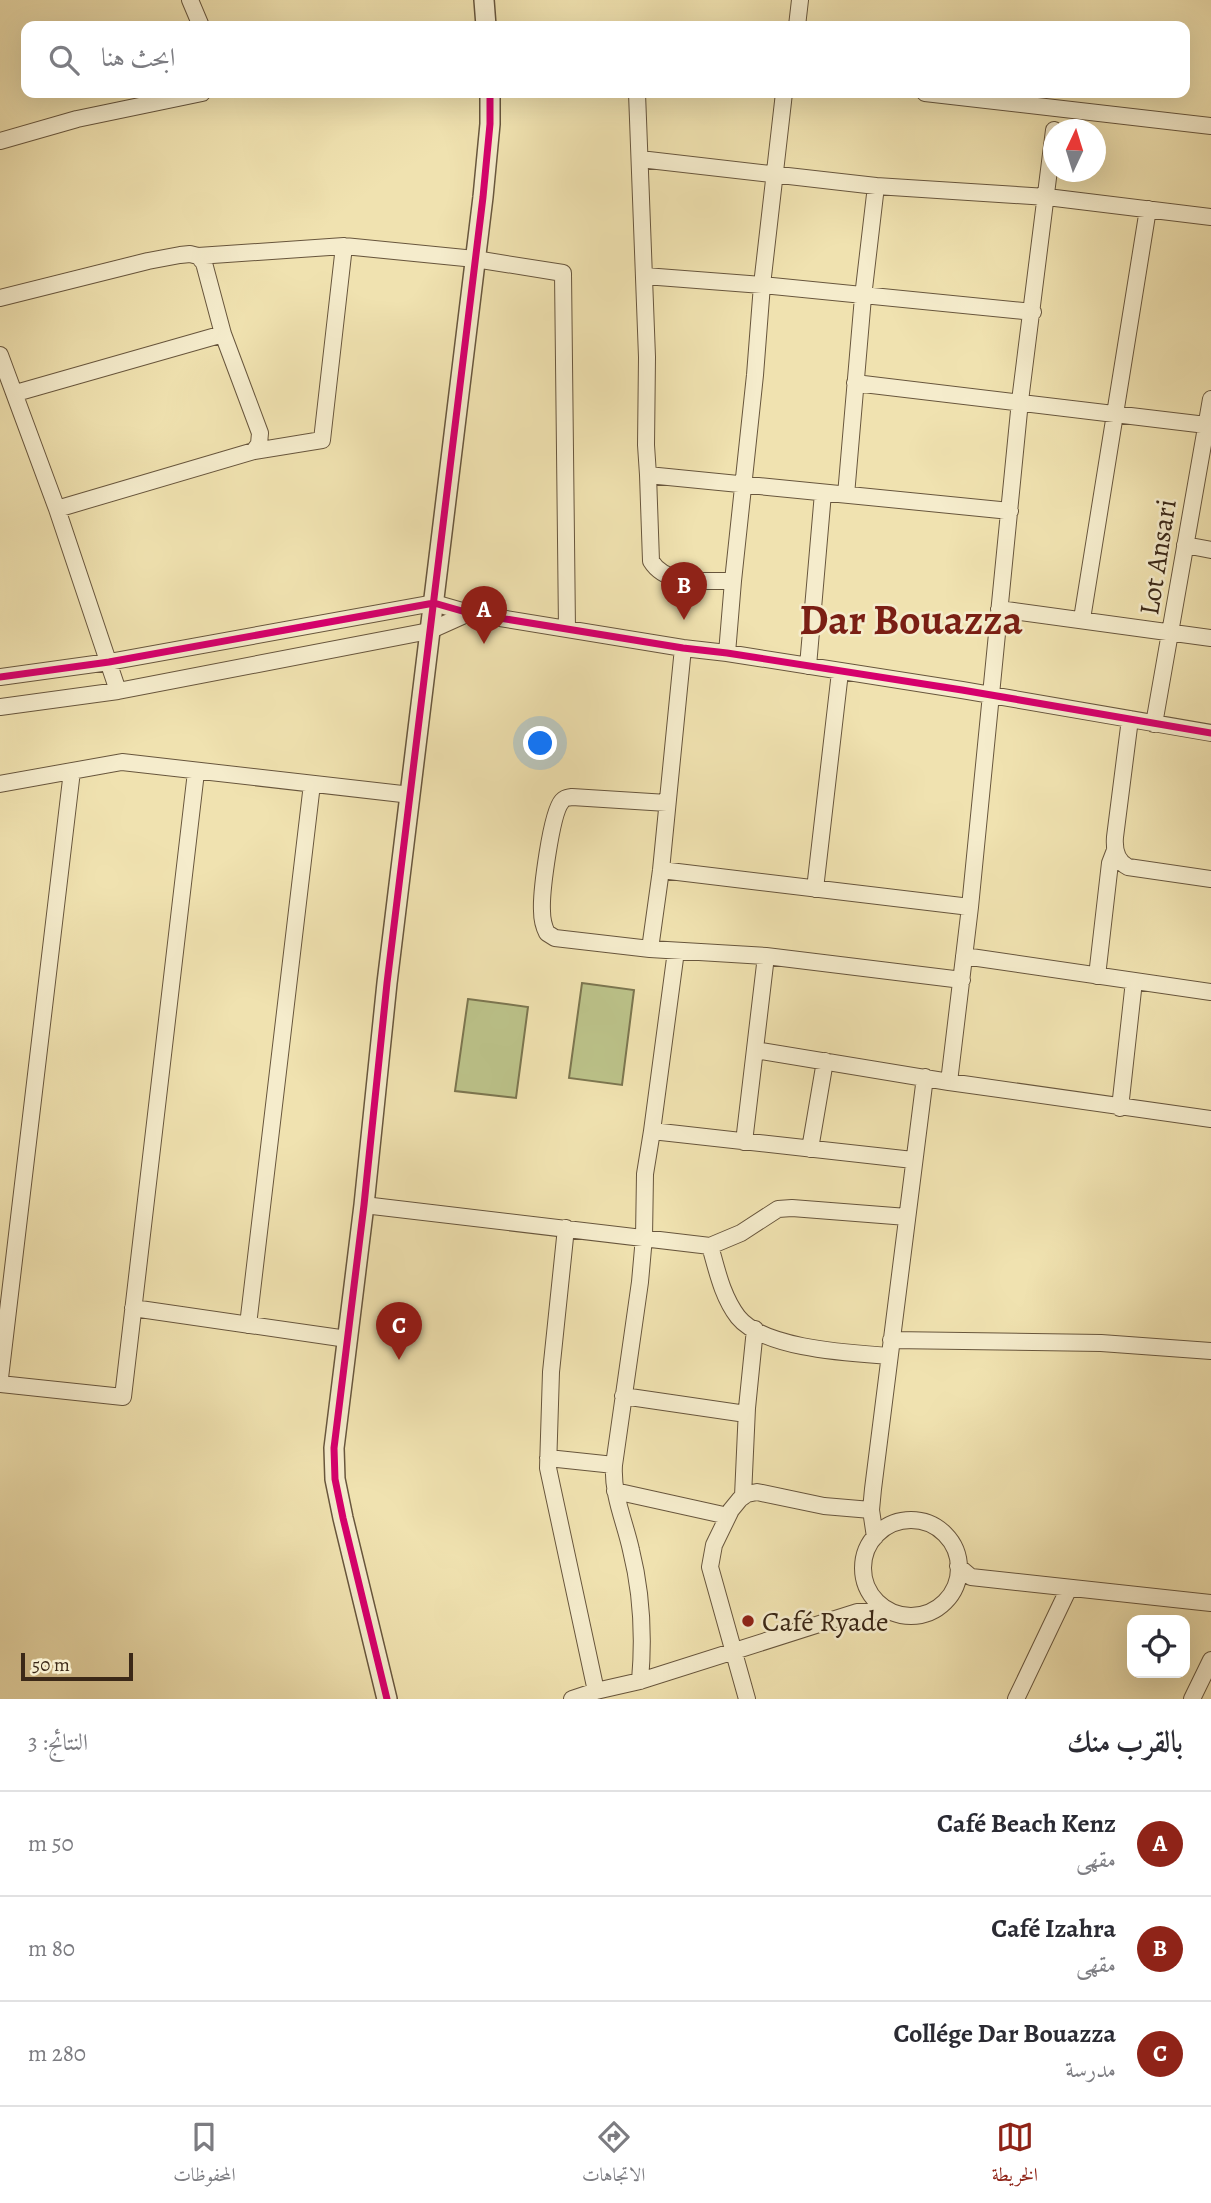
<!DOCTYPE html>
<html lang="ar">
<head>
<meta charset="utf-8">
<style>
  :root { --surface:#fff; --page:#f2f2f3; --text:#2b2b33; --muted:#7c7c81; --line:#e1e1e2; --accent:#8f2418 }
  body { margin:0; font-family:Alegreya,Amiri,serif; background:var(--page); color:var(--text); direction:rtl }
  .controls { position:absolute; right:21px; bottom:21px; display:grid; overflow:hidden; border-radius:14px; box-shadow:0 7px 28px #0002 }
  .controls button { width:63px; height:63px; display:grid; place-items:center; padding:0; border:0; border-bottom:2px solid var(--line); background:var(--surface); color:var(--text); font:35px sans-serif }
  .compass { position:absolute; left:1043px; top:119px; width:63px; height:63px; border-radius:50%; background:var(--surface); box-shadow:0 7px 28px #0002; rotate:4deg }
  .scale { position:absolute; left:21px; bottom:18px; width:112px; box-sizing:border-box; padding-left:7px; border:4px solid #3b2817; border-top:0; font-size:19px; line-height:24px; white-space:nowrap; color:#3b2817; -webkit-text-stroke:5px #f5eccc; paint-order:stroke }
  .you { position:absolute; left:541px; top:744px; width:24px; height:24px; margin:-18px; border:5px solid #fff; border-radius:50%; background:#1a73e8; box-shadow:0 0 0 10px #1a73e833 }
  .badge { display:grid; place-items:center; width:46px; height:46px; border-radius:50%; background:var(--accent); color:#fff; font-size:23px; font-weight:700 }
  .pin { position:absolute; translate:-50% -58px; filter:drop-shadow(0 2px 4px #0008) }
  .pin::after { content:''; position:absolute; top:37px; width:24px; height:21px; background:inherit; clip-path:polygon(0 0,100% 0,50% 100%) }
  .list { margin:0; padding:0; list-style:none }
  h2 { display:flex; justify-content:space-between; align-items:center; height:91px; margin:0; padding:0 28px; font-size:30px }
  h2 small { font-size:23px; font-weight:400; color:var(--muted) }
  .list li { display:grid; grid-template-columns:46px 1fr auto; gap:21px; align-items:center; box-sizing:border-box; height:105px; padding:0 28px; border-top:2px solid var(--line) }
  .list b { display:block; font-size:26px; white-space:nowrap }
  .list p { margin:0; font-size:23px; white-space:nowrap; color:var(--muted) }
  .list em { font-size:23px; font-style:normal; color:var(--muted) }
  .icon { flex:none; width:38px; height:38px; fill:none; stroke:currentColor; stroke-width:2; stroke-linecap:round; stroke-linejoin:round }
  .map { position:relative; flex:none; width:1211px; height:1699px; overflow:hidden; direction:ltr }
  .search { position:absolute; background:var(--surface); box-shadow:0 7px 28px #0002; left:21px; right:21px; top:21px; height:77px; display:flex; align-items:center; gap:18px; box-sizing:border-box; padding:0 24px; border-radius:14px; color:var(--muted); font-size:26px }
  .sheet { height:406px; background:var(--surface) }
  nav { display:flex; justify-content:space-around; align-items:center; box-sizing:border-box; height:98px; border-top:2px solid var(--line); background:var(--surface); font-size:19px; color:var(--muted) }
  nav a { display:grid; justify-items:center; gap:4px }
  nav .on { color:var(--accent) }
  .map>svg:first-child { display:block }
  .green { fill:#bcc38a; stroke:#7c7650; stroke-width:2 }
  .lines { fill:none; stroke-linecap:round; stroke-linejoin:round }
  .minor-casing { stroke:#68563d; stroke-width:18 }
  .tertiary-casing { stroke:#68563d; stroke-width:22 }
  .minor { stroke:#f5eccc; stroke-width:16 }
  .tertiary { stroke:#f5eccc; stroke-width:19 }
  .cycleway-casing { stroke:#f5eccc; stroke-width:11 }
  .cycleway { stroke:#d6006c; stroke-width:7 }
  .poi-dot { fill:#8f2418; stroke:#f5eccc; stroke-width:2.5 }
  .labels { text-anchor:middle; stroke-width:5; stroke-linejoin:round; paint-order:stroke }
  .street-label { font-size:28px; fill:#3b2817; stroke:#f5eccc }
  .poi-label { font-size:28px; fill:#3b2817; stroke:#f5eccc; text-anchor:start }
  .town-label { font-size:42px; font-weight:bold; fill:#7a1f14; stroke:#f5eccc }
</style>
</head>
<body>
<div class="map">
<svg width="1211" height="1699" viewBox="0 0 1211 1699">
  <rect width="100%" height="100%" fill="#f0e2b0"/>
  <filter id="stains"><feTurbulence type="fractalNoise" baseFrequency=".00286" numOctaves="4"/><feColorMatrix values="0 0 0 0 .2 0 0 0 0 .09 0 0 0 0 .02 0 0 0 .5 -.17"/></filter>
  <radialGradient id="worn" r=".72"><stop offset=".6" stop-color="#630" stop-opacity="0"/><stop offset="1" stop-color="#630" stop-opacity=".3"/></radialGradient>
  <!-- green -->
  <path class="green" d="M582,983L634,990L622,1085L569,1078Z
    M468,999L528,1007L516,1098L455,1091Z"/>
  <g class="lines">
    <defs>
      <path id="minor" d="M190,0L201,26
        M797,26L800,0
        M637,93L647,357L646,445L648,475L1010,511
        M925,93L1211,126
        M0,141L77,119L202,93
        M640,159L876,186L1047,197L1211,217
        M198,256L344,246L475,259L563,273L567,629
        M645,276L762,285L1033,312
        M0,298L148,261L180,255L190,254L198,256L204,263L223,334L260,433L259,444L254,451L57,509
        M0,355L57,509L118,691
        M855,383L1206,425
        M16,393L223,334
        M254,451L322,440L344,246
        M648,475L651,561C667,587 706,580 733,581
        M846,495L863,297L876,186
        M1185,545L1211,550
        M999,609L1211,638
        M1082,619L1148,209
        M727,653L733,581L755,375L762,285L784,93
        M808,666L823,493
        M0,677L109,662L434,603L469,613L683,648L727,653L962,690L1211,733
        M0,707L118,691L429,631L469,613
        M1130,719L1115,837C1114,849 1116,861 1128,867L1211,879
        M1154,724L1211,399
        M0,784L122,762L411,795
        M667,803L572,797C566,798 566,797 562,801C551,813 541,893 542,911C542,919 544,927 547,933L555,938L650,949L766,956L962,980
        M661,870L970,907
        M815,889L840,672
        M650,949L661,870L683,648
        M964,956L1211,992
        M1097,976L1110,863L1115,850
        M755,1050L949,1082L1211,1119
        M949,1082L970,907L1020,401L1054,130
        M1120,1108L1134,981
        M652,1131L913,1160
        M744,1142L766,956
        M810,1149L825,1061
        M364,1205L710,1246L741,1233L778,1209L792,1208L907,1217
        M566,1228L551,1372L548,1468L596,1691
        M710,1246C717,1270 722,1296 738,1317C764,1349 850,1353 889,1356
        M133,1308L347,1339
        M248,1325L312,784
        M891,1340L1101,1343L1211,1351
        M0,1378L72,771
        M0,1384L123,1397L196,772
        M623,1396L746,1414
        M548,1458L614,1465
        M615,1491L728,1516
        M743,1496L747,1408L755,1329
        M863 1568a48 48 0 1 1 96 0a48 48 0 1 1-96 0Z
        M875,1537L871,1510L873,1489L925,1077
        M958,1566L971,1577L1211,1603
        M640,1681C644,1636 642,1594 631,1550C625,1522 612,1495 614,1465L640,1282L644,1237L645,1174L652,1131L676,951
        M572,1699L596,1691L640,1681L857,1612L890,1611
        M747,1699L710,1567L714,1545L731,1510L740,1499L747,1494L757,1492L824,1506L871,1510
        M1016,1699L1069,1588
        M1192,1699L1211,1660"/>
      <path id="tertiary" d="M484,0L486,26
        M387,1699L343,1518L335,1479L334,1448L364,1205L387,983L483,197L490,124V93"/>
    </defs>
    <!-- minor casing -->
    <use href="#minor" class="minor-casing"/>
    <!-- tertiary casing -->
    <use href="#tertiary" class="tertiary-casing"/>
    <!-- minor -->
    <use href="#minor" class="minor"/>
    <!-- tertiary -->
    <use href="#tertiary" class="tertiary"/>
    <defs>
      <path id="cycleway" d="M0,677L109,662L434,603L469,613L683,648L727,653L962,690L1211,733
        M387,1699L343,1518L335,1479L334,1448L364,1205L387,983L483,197L490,124V93"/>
    </defs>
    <!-- cycleway casing -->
    <use href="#cycleway" class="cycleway-casing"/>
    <!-- cycleway -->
    <use href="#cycleway" class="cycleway"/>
  </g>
  <!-- markers -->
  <circle class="poi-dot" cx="748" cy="1621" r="7"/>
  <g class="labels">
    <!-- street labels -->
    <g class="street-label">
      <text transform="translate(1157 557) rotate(-81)" y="10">Lot Ansari</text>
    </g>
    <!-- poi labels -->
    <g class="poi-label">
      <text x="762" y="1631">Café Ryade</text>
    </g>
    <!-- town labels -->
    <g class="town-label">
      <text x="911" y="634">Dar Bouazza</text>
    </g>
  </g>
  <rect width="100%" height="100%" filter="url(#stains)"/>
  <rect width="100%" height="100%" fill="url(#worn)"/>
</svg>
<div class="controls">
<button><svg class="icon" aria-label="locate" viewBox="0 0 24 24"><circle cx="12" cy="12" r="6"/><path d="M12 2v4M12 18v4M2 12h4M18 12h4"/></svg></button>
</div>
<svg class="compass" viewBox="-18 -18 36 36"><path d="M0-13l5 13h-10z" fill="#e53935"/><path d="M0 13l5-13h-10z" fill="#7c7c81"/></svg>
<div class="scale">50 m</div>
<div class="you"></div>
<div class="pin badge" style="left:484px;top:644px">A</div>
<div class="pin badge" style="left:684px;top:620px">B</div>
<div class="pin badge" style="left:399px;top:1360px">C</div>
<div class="search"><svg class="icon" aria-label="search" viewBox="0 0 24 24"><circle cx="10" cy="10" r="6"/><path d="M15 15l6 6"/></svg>ابحث هنا</div>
</div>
<section class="sheet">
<h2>بالقرب منك<small>النتائج: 3</small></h2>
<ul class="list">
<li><span class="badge">A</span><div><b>Café Beach Kenz</b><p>مقهى</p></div><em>50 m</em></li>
<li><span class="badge">B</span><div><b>Café Izahra</b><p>مقهى</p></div><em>80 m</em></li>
<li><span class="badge">C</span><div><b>Collége Dar Bouazza</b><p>مدرسة</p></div><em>280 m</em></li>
</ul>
</section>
<nav>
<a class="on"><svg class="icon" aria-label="map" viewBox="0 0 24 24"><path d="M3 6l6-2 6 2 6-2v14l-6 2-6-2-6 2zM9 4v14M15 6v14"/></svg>الخريطة</a>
<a><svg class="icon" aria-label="directions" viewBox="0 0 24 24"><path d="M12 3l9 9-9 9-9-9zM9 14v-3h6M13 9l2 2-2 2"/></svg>الاتجاهات</a>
<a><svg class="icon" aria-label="saved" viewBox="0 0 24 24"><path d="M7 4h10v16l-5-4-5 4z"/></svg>المحفوظات</a>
</nav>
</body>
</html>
